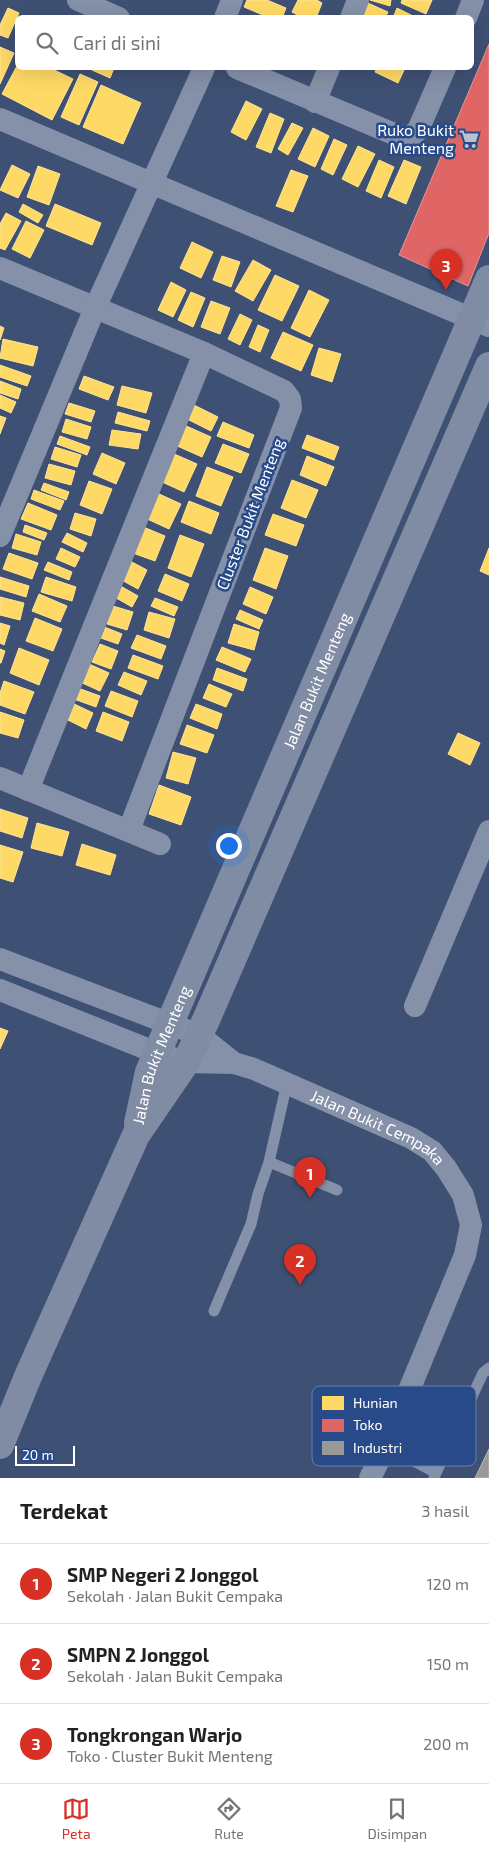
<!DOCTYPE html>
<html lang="id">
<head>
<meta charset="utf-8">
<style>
  :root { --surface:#fff; --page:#f2f2f2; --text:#202124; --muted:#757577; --line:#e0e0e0; --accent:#d93025 }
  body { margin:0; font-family:"Exo 2",sans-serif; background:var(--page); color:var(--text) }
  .scale { position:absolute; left:15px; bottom:12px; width:60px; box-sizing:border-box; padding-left:5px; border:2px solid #fff; border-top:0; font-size:14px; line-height:18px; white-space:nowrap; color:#fff; -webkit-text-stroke:4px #284a89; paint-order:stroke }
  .you { position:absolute; left:228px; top:845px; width:18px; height:18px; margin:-12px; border:4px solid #fff; border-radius:50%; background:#1a73e8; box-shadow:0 0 0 8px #1a73e833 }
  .badge { display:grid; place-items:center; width:32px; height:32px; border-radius:50%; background:var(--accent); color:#fff; font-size:16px; font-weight:700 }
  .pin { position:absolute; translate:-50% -41px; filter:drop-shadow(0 1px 2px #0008) }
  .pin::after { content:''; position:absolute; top:26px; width:18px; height:15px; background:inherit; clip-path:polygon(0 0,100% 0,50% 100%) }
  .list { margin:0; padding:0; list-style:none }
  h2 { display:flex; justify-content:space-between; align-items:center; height:65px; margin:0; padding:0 20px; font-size:21px }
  h2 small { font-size:16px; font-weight:400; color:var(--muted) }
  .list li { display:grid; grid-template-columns:32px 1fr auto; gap:15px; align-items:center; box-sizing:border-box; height:80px; padding:0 20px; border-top:1px solid var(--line) }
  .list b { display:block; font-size:19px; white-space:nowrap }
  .list p { margin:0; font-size:16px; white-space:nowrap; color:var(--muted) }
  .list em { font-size:16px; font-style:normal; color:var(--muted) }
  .icon { flex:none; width:28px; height:28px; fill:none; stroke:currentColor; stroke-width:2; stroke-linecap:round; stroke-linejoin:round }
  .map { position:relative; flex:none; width:489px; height:1478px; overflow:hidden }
  .search { position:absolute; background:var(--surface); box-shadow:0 5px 20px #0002; left:15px; right:15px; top:15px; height:55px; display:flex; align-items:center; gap:12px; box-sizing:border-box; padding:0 18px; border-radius:8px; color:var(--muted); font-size:19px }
  .sheet { height:305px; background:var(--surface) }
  nav { display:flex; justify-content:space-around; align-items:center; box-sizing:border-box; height:70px; border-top:1px solid var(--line); background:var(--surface); font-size:14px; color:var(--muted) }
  nav a { display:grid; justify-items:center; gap:2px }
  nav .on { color:var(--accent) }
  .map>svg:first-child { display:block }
  .homes { fill:#ffd966; stroke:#ffe494 }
  .shops { fill:#e06666; stroke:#e99494 }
  .industry { fill:#999; stroke:#b8b8b8 }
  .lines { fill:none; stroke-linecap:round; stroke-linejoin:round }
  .lane { stroke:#8591a8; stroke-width:11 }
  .street { stroke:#8591a8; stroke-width:22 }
  .secondary { stroke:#808ca4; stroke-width:28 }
  .labels { text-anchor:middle; stroke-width:5; stroke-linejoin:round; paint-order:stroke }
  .poi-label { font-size:16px; fill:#fff; stroke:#284a89; text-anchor:end }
  .street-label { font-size:16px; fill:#fff; stroke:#284a89 }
  .key { fill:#284a89; stroke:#6880ac; stroke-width:1 }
  .key-label { font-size:14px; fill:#fff }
</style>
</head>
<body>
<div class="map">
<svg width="489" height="1478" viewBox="0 0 489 1478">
  <rect width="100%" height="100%" fill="#3e5073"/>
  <!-- homes -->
  <path class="homes" d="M247,0H267L286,8L282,18H270L244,7Z
    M298,0H317L322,3L316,18H303L292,12Z
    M361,0L388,12L385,18H353Z
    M370,0H391L390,6Z
    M402,0H432L426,14L401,3Z
    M8,8L19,13L8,38L0,35V25Z
    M397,8L417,18H393Z
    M0,47L14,53L0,84Z
    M18,64V68H50L73,79L52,120L2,94Z
    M93,68H114L110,78L92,70Z
    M377,68H405L398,83L375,72Z
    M80,74L98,82L79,125L61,117Z
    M101,85L141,103L123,144L83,127Z
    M246,101L262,109L246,140L231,132Z
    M270,113L284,119L271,153L256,147Z
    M292,123L303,128L288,155L278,149Z
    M313,128L329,136L315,167L298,159Z
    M334,139L347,145L333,175L321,169Z
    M358,146L375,154L358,187L342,179Z
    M379,160L394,167L381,198L366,191Z
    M404,160L421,167L406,204L388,196Z
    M12,165L30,174L18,198L0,190Z
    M38,166L60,174L49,205L27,197Z
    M291,170L308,176L293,212L276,206Z
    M23,204L43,215L38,223L19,212Z
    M55,204L101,223L92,245L46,226Z
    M6,213L21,221L5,250L0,248V224Z
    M26,221L44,230L30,258L12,249Z
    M192,242L213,252L201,278L180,268Z
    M222,256L240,262L231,287L213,280Z
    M253,260L271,270L253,301L235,291Z
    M275,275L299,286L282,321L258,310Z
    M171,282L186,290L173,317L158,310Z
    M309,290L329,300L310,337L291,328Z
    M191,292L205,298L193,327L178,320Z
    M211,301L230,308L220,334L201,327Z
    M240,314L252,320L240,345L228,339Z
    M258,325L269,330L260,352L249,347Z
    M0,326L4,328L0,340Z
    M283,332L313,345L301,371L271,358Z
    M3,339L38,347L33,366L0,358Z
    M319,348L341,354L332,382L311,375Z
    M0,365L31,376L27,386L0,377Z
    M84,376L114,387L108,400L79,389Z
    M0,381L21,389L18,399L0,393Z
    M122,386L152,393L146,413L117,405Z
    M0,395L16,402L11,413L0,408Z
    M69,403L95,411L91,422L65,414Z
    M194,405L218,417L211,431L187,419Z
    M118,412L150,421L147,431L115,423Z
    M0,416L6,418L0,434Z
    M66,419L91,427L87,439L62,432Z
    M223,422L254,435L249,448L217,436Z
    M184,425L211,437L202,457L175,445Z
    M112,430L141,434L138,449L109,445Z
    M307,435L339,447L334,460L302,448Z
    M60,436L90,447L87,455L57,444Z
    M223,444L249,454L241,473L215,463Z
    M55,447L81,455L77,467L51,459Z
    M102,453L125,463L116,484L93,474Z
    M172,453L197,464L184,492L160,481Z
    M307,456L334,467L326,486L300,475Z
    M49,464L75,471L71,485L45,478Z
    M207,467L233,477L221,506L196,496Z
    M292,480L318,490L306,518L281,508Z
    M89,481L112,489L102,514L80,505Z
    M44,483L69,492L66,500L41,490Z
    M34,490L64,501L60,510L31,499Z
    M157,493L181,504L169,529L145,518Z
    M189,501L219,513L211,534L181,522Z
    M28,503L57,515L51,530L21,519Z
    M75,513L96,519L91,536L70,529Z
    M273,514L304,525L296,546L265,535Z
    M25,525L47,533L44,540L23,532Z
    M141,526L165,536L155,561L130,552Z
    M67,533L87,543L83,552L62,542Z
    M16,534L41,542L37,555L12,548Z
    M180,535L204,544L191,577L168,568Z
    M61,548L80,557L75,567L56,559Z
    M265,548L288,556L276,589L253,580Z
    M489,548V575L480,571Z
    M9,553L38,563L32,579L3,569Z
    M128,560L147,570L138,589L118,578Z
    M48,562L72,572L69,580L44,570Z
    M165,574L189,584L182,601L158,591Z
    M0,577L29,586L26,597L0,589Z
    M46,577L76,587L72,601L41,592Z
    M117,584L138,596L132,607L111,595Z
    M250,587L273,597L266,614L243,604Z
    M39,594L67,606L60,622L32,611Z
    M0,597L24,603L20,620L0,615Z
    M155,598L178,607L174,616L151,606Z
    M113,606L133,612L127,630L107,624Z
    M240,610L263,620L259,629L236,619Z
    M149,612L175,619L169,638L144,630Z
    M35,618L62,629L53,651L26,641Z
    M0,623L10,626L4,645L0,643Z
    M234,624L259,632L254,650L228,643Z
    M102,626L122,634L118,644L98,637Z
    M137,635L166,646L161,659L131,648Z
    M100,644L118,651L111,669L92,662Z
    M222,647L251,659L245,672L216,660Z
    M19,648L49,660L39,685L10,673Z
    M0,649L5,651L1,663H0Z
    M133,655L163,666L158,679L128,668Z
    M89,664L109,673L100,691L80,682Z
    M217,668L247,679L243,691L213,680Z
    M124,672L147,681L141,695L118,685Z
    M4,681L34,692L25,714L0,705V693Z
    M209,684L232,694L226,707L203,698Z
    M75,687L100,696L96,707L71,698Z
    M111,691L138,701L132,717L105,706Z
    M68,701L93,713L86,729L60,716Z
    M196,704L222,714L217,729L190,718Z
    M0,712L24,720L18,738L0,733Z
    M103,712L129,722L122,741L96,731Z
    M187,725L214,735L207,753L180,744Z
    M458,733L480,743L470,765L448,754Z
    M173,752L196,758L188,784L166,778Z
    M159,785L191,797L181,825L149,814Z
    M0,809L28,818L22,838L0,831Z
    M37,823L69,832L62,856L31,848Z
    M82,844L116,855L110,875L76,865Z
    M0,845L23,852L13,882L0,878Z
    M0,1028L8,1031L0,1049Z"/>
  <!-- shops -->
  <path class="shops" d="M489,44V233L468,286L399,255Z"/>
  <!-- industry -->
  <path class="industry" d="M489,1449V1478H475Z"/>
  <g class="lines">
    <!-- lane -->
    <path class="lane" d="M269,1162L337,1190
      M214,1311L251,1224L258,1194L269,1162L287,1083
      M386,1446L436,1473L434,1478
      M436,1473L483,1373L489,1368"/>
    <!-- street -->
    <g class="street">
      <path d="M78,0L119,18"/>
      <path d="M225,18L232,0"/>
      <path d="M351,18L358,0"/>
      <path d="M466,18L473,0"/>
      <path d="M237,68L401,137L409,138L418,130L445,68"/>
      <path d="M315,102L329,68"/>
      <path d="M0,119L489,326"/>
      <path d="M0,268L204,353L284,391L290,399L291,408L129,830"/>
      <path d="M0,536L95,308L204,68"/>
      <path d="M0,778L160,844"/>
      <path d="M28,790L204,353"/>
      <path id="s1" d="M0,959L199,1035L234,1063L254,1069L411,1138L432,1151L446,1168L463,1195L471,1225L465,1255L386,1446L370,1478"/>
      <path d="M0,990L157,1053L186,1062L234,1063"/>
      <path d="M415,1006L489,831"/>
    </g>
    <!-- secondary -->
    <g class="secondary">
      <path id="s2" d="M138,1123L149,1072L489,279"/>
      <path d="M0,1445L29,1374L136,1135L186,1062L206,1020L489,366"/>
    </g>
  </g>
  <!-- icons -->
  <defs>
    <symbol id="supermarket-bare" viewBox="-9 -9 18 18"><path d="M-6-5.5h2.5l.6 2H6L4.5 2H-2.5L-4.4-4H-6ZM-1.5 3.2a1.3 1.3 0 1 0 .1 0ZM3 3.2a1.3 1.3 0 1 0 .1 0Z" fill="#bbc2ce" stroke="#284a89" stroke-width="2.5" paint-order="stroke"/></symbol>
  </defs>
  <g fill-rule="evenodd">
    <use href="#supermarket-bare" x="455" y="125" width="28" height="28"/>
  </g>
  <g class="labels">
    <!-- poi labels -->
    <g class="poi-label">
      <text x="454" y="136">Ruko Bukit<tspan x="454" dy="18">Menteng</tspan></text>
    </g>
    <!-- street labels -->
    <g class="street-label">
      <text transform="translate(250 514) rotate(-69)" y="6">Cluster Bukit Menteng</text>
      <text dy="6" stroke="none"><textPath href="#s2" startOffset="478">Jalan Bukit Menteng</textPath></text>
      <text dy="6" stroke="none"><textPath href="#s2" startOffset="72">Jalan Bukit Menteng</textPath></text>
      <text dy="6" stroke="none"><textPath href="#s1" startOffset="416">Jalan Bukit Cempaka</textPath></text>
    </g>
  </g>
  <!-- legend -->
  <rect x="312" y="1386" width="164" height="80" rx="8" class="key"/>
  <rect x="322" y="1396" width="22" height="14" fill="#ffd966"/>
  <rect x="322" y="1419" width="22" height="13" fill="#e06666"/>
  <rect x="322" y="1441" width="22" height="14" fill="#999"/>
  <g class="key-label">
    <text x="353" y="1408">Hunian</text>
    <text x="353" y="1430">Toko</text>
    <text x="353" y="1453">Industri</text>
  </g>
</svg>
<div class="scale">20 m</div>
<div class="you"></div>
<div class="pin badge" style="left:310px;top:1198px">1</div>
<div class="pin badge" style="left:300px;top:1285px">2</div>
<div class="pin badge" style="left:446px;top:290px">3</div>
<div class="search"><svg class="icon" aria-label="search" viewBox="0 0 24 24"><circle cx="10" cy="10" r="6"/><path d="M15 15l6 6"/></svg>Cari di sini</div>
</div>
<section class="sheet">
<h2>Terdekat<small>3 hasil</small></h2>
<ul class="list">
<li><span class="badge">1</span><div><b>SMP Negeri 2 Jonggol</b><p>Sekolah · Jalan Bukit Cempaka</p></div><em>120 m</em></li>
<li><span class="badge">2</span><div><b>SMPN 2 Jonggol</b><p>Sekolah · Jalan Bukit Cempaka</p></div><em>150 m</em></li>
<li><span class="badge">3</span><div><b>Tongkrongan Warjo</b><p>Toko · Cluster Bukit Menteng</p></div><em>200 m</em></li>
</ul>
</section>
<nav>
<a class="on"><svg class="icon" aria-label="map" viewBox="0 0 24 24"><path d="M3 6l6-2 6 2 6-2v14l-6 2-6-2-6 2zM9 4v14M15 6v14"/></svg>Peta</a>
<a><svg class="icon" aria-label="directions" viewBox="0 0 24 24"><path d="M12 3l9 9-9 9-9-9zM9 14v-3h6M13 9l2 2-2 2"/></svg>Rute</a>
<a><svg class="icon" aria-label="saved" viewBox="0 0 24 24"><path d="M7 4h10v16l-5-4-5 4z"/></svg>Disimpan</a>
</nav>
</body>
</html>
